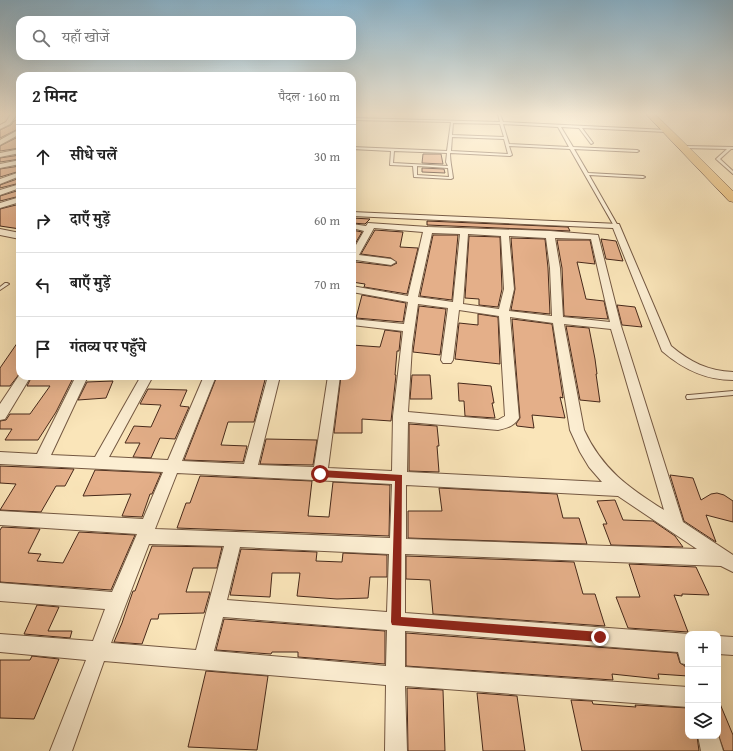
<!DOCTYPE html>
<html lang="hi">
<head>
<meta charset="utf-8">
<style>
  :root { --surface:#fff; --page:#f6f6f6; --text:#222; --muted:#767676; --line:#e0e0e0 }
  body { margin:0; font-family:"Gentium Book Plus","Noto Serif Devanagari",serif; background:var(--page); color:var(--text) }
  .controls { position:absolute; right:12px; bottom:12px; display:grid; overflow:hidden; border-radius:8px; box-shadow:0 4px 16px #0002 }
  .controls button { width:36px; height:36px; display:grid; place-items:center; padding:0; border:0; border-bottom:1px solid var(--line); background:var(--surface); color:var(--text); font:20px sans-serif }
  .stop { position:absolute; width:12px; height:12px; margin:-9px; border:3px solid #8f2418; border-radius:50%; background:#fff }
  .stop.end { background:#8f2418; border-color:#fff; box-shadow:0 1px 4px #0008 }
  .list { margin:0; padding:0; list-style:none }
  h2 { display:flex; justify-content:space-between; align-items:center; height:52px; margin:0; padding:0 16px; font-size:17px }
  h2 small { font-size:13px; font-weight:400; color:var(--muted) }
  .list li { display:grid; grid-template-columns:26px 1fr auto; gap:12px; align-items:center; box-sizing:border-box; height:64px; padding:0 16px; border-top:1px solid var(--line) }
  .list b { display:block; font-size:15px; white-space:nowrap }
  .list em { font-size:13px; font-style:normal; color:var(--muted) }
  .icon { flex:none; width:22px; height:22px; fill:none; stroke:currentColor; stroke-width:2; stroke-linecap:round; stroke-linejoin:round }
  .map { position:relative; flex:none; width:733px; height:751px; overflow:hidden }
  .search { position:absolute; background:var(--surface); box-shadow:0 4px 16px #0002; left:16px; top:16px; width:340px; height:44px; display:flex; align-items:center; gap:10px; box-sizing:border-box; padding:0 14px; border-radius:12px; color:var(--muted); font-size:15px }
  .panel { position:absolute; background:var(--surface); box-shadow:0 4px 16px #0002; left:16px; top:72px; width:340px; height:308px; border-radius:12px }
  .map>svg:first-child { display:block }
  .building { fill:#e4af89; stroke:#47291a }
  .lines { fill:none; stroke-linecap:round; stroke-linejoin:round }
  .service-casing { stroke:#745842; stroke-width:2 }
  .minor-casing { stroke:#745842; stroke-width:2 }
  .primary-casing { stroke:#47291a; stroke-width:1 }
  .service { fill:#fceed2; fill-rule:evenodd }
  .minor { fill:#fceed2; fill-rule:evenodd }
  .primary { fill:#edc27c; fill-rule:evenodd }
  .route { fill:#8f2418 }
</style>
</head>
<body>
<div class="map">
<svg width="733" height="751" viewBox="0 0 733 751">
  <rect width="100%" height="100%" fill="#fae5b9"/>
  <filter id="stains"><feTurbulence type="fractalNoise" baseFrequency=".005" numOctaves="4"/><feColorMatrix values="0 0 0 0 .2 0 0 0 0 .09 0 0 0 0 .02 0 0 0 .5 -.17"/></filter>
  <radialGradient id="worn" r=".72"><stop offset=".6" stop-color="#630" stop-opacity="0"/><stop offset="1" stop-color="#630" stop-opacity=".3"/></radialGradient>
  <!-- building -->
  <path class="building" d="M20,118V128L0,138V130L11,125L14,121Z
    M20,136V148L0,151V146Z
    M423,154H441L443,164L422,163Z
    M20,155V159L0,162V158Z
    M20,166V171L0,177V169Z
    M422,168L444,169L445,173L422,172Z
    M20,178V183L0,188V185Z
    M20,190V196L0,201V196Z
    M20,204V229L0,226V209Z
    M352,218L370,219L365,224L352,223Z
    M427,221L568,227L570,231L427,225Z
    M352,230L362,232L352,249Z
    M375,230L403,232L400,247L418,248L407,294L364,287L365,284L352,282V266L356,262L391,266L397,263L391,258L361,254Z
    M433,235H458L452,300L420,296Z
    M469,236L500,237L502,289L498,307L479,305V299L465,298Z
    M511,238L545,239L548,268L550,314L511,310L515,289Z
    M601,239L616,241L623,261L606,259Z
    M557,240H590L595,264L577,262L586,299L604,301L608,319L564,316L562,268Z
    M362,295L406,303L403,322L356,318Z
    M617,305L635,307L642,327L622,325Z
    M419,306L446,309L440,355L413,352Z
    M478,314L498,317L500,364L455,359L459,323L478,325Z
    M512,319L552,324L563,398L560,397L565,418L532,415L534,428L517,426L516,424L520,418Z
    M566,326L589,328L595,359L597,374H596L600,402L580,400Z
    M385,330L401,332L399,351H397L395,375H396L391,421L362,419V433H334L341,376H352V345L380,347Z
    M20,339V373L10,386H0V368Z
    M412,375H430L432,399H410Z
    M32,376H74L56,412L38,440H5L12,429H0V421L6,420L10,414H30L50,386H27Z
    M217,376H266L254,422H228L221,445L247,446L243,462L184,460Z
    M113,381L106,398L78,400L87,382Z
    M458,383L491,386L494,403H492L495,418L465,416L464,401H459Z
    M148,389L187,390L180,406L189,407L175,439L160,438L151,458L133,457L140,443H125L134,426L151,427L161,405L140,404Z
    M409,424L437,426L439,446H437L439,472L409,471Z
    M266,439L317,440L313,465L260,464Z
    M0,466L74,469L65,486H56L41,512L0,510L16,484L0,483Z
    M95,470L161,473L152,494H150L142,517L122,516L131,494L83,496Z
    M670,475L693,478L701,500L711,494L717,493L724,495L733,501V522L706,515L716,542L684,521Z
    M200,476L312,481L308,516L329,517L333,482L390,485L389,536L177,528L186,503H190Z
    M439,488L557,494L563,518H579L587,544L408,538V511H442Z
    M615,500L623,520L653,521L675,536L683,547L611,545L603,524H607L597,501Z
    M2,527L40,529L28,553L41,554L37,561L63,563L79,532L135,535L111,590L0,582V530Z
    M152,546L222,547L217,568H193L186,592H210L204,613L159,614L158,619H151L142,644L114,642L122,623L133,591H135Z
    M241,549L317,552L316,561L342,562L343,553L387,555V577H370L368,598L337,599L297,596L300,573H272L270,597L230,595Z
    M406,556L574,562L583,594H595L605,626L433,614L430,580L406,579Z
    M629,564L696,567L709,595L682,594V596L674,595L688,632L628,628L616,597H640Z
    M37,605L59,607L48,631H72L70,638L24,634Z
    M224,619L385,631V664L298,657V652H272L271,654L216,650Z
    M406,633L677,653L680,663L685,666L688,676L658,674L659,679L612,674L613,680L406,666Z
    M32,656L59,659L34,719L0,718V660H30Z
    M206,671L268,676L257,750L188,747Z
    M407,688L443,690L445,751H408Z
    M477,693L517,696L525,751H483Z
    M718,699L733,735V751H724L718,734Z
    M571,700L592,701L593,704L636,707L635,705L688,708V736H697L699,751H582Z"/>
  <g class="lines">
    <defs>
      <path id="service" d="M498,114H500L503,122L667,130L668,131L667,132L582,128L593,143L591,144L579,128L561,127L573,147L637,150L639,151L637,152L574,149L588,173L643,176L645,177L643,178L589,175L618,226L616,227L614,226L570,149L509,146L512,155L510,156L450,153C450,162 452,169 453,178L451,179L414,177L413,166L390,165L391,151L352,149V147L447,151L451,122L352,120V118L500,122ZM453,123L500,124L504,137L452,135ZM503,124L558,127L569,147L509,144ZM452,137L504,139L508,154L451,151ZM394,151L447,153L446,162L448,166L393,163ZM417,166L448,168L449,177L417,175Z
        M684,146L733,147V149H731L720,159L733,171V174L716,159L727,149L683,148L682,147Z
        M5,283H7L9,284L0,290V287Z
        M733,391V395L689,399H687L686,397L687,395H689Z"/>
      <path id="minor" d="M11,114H17L10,124L0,129V125L6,122Z
        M20,129V134L0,145V140Z
        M20,149V153L0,157V153Z
        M20,160V164L0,168V164Z
        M20,172V176L0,184V179Z
        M20,184V188L0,195V190Z
        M20,197V202L0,208V203Z
        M352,212L619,224L671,346C690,362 708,371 733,372V380C705,380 683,369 662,351L613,228L352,216Z
        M368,223L428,227L550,231L598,235L621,326L683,522L733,555V572L721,566L405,554V613L689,634L688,665L681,663L678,652L405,631V667L688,687V707L405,686L407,751H385L386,685L104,661L72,751H50L86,660L0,652V634L93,641L105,609L0,601V583L112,592L137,534L0,525V511L143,519L163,472L0,464V452L37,454L76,376H88L51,455L95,457L141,376H153L109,457L168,460L204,376H216L182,461L244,464L268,376H280L258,465L314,467L328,376H340L328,468L392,471L393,416L403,331L352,325V319L404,324L408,302L352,292V286L408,296L423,232L374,228L359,255L391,259L396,262L391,265L356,260L352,263V252L364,231L352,228V224L366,226ZM432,233L460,234L453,302L418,297ZM468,234L501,236L504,289L499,309L463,304ZM509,236L546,238L550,268L552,316L509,311L514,289ZM555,238L591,239L610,322L563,317L560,268ZM418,304L448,308L441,360L443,363H451L453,360L459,310L499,316L505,416L498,420L408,412L412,346ZM510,317L553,323L570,430L580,452L589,467L602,482L407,472L408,422L498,430C507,428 514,426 519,418ZM564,324L611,329L664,510C629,488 602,469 584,430ZM177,473L392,484L390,538L155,529ZM406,485L618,496L697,549L406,539ZM149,544L224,546L196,650L111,643ZM240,547L389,554L387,612L227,600ZM223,617L387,630L386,666L214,651Z
        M0,229L20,233V239L0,235Z
        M20,374V376H31L5,419L0,420V404Z
        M718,636L733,637V655L718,654Z
        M718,735L723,751H701L698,736Z"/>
      <path id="primary" d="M646,114H655L733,191V202L729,201Z"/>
    </defs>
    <!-- service casing -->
    <use href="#service" class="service-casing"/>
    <!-- minor casing -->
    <use href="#minor" class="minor-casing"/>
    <!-- primary casing -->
    <use href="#primary" class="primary-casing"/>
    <!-- service -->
    <use href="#service" class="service"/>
    <!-- minor -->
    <use href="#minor" class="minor"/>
    <!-- primary -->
    <use href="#primary" class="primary"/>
  </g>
  <!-- sky -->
  <linearGradient id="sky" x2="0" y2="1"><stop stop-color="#8bb8d3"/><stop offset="0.52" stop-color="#fdf3e0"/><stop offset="1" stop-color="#fdf3e0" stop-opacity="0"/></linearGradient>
  <rect width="733" height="219" fill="url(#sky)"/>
  <!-- route -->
  <path class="route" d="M320,470L402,475L401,617L600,632L603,633L605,637L603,640L600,642L392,625L391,622L395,481L320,477L316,474Z"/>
  <rect width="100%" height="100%" filter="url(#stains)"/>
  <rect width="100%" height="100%" fill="url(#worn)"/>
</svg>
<div class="controls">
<button>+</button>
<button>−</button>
<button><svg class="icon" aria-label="layers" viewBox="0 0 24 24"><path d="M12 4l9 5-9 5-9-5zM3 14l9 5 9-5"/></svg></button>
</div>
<div class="stop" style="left:320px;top:474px"></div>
<div class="stop end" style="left:600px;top:637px"></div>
<div class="search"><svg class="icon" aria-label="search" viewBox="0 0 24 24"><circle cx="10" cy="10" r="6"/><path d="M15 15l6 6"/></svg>यहाँ खोजें</div>
<section class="panel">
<h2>2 मिनट<small>पैदल · 160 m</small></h2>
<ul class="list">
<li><svg class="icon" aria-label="ahead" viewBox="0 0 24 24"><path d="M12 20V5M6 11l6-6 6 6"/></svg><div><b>सीधे चलें</b></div><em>30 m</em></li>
<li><svg class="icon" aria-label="right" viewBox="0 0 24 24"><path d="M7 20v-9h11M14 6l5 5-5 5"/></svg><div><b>दाएँ मुड़ें</b></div><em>60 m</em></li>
<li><svg class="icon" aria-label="left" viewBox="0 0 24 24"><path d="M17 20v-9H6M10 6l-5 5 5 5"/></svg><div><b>बाएँ मुड़ें</b></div><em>70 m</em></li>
<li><svg class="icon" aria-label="arrive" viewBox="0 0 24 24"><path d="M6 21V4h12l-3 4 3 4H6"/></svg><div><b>गंतव्य पर पहुँचे</b></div></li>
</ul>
</section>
</div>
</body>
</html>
